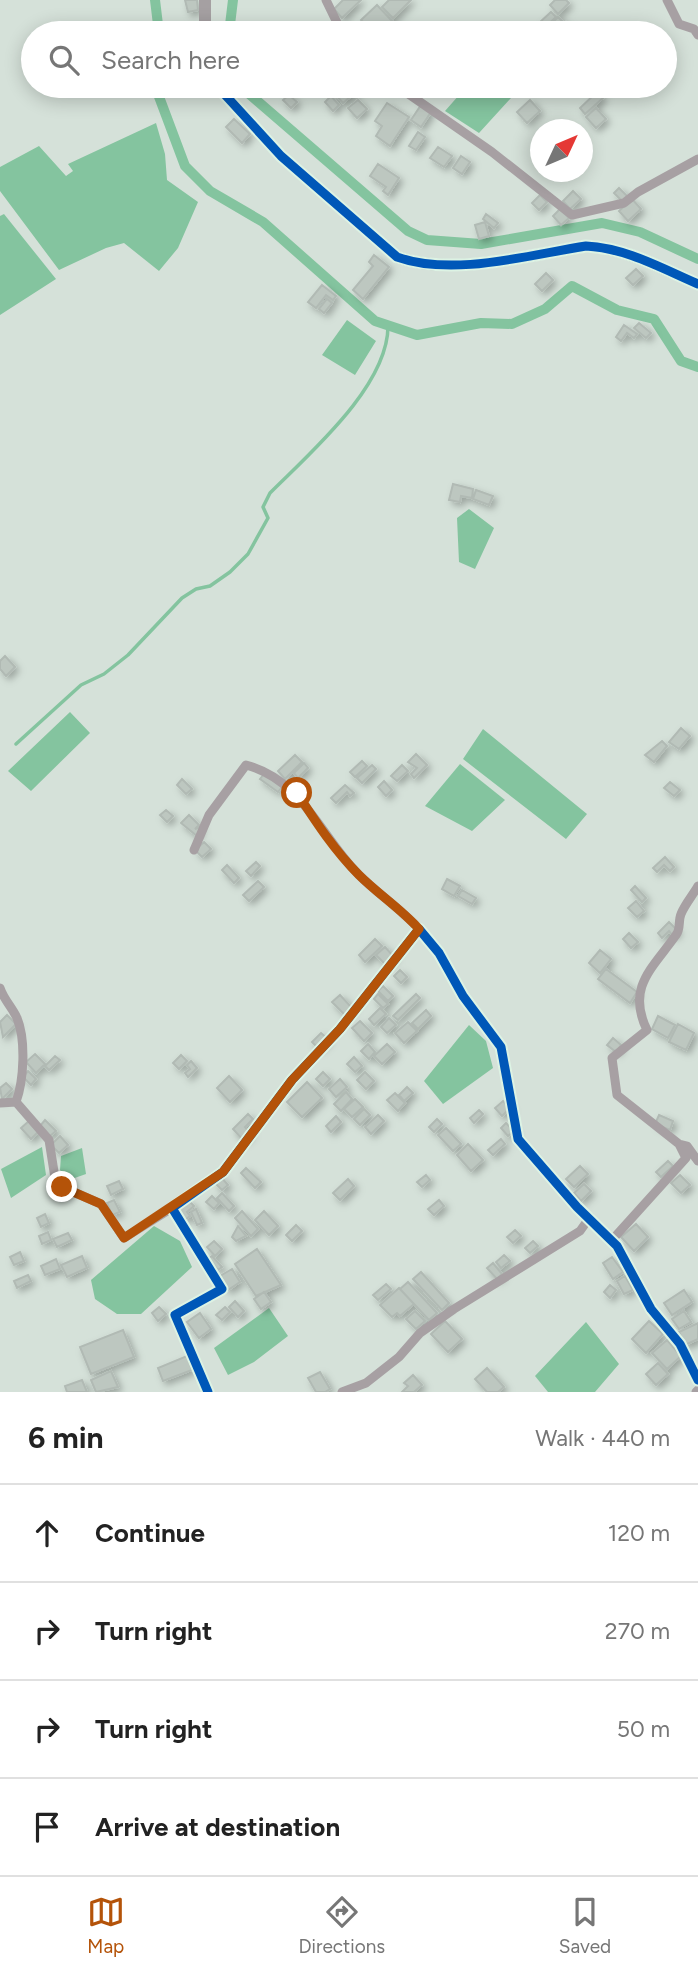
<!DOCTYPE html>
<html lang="en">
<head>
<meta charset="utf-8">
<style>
  :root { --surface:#fff; --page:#f6f6f6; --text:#222; --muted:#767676; --line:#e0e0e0; --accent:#b45309 }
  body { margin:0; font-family:Figtree,sans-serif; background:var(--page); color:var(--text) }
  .compass { position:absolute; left:530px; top:119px; width:63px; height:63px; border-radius:50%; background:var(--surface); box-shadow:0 4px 18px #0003; rotate:46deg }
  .stop { position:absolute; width:21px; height:21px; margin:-16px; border:5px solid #b45309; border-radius:50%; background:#fff }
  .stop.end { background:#b45309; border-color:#fff; box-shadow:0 2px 7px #0008 }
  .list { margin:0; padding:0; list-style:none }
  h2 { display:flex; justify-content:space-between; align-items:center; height:91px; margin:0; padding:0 28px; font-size:30px }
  h2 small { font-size:23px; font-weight:400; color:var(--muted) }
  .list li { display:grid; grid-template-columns:46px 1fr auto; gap:21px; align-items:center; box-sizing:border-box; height:98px; padding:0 28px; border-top:2px solid var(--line) }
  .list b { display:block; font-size:26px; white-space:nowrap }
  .list em { font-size:23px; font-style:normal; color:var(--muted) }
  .icon { flex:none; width:38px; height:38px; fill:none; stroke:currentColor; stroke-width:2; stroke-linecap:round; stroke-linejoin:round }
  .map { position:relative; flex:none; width:698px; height:1392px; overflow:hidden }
  .search { position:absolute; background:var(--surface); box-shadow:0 4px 18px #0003; left:21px; right:21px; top:21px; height:77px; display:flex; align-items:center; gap:18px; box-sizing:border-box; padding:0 24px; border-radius:38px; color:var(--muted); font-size:26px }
  .sheet { height:483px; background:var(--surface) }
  nav { display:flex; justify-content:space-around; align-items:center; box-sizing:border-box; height:98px; border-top:2px solid var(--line); background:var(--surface); font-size:19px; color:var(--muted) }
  nav a { display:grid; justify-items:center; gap:4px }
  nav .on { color:var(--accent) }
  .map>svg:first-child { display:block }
  .water { fill:#84c49f }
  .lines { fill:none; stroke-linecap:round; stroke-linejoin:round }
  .stream { stroke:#84c49f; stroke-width:3.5 }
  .canal { stroke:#84c49f; stroke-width:10 }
  .building { fill:#bdc7c0; stroke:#b1bab4; stroke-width:2; filter:url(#shadow) }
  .street { stroke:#a7a0a3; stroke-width:9 }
  .secondary { stroke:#a5a0a2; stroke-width:12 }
  .cycleway-casing { stroke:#ddf3e4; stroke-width:13 }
  .cycleway { stroke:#0057b8; stroke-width:9 }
  .route { stroke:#b45309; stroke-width:9 }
</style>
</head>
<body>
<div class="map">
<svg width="698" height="1392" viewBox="0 0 698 1392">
  <defs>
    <filter id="shadow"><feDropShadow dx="3.5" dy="3.5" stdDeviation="3.5" flood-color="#0004"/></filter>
  </defs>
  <rect width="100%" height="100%" fill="#d5e1d9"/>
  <!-- water -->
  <path class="water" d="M467,86H522L479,133L445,111Z
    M156,123L165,154L167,180L198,202L178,248L159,271L124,243L106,248L59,270L0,191V167L39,146L66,176L73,171L68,164Z
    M4,214L56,279L0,315V216Z
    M347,320L376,341L355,375L322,355Z
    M469,509L494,528L475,569L459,562L457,518Z
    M70,712L90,733L31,791L8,771Z
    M483,729L587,814L566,839L463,759Z
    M460,764L505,800L472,831L425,806Z
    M469,1025L486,1041L493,1068L443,1104L424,1081Z
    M42,1147L46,1175L11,1198L1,1169Z
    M82,1148L86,1174L69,1180L60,1170L61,1156Z
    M154,1226L180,1241L192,1267L141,1314H117L95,1299L91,1280Z
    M269,1308L288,1336L254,1362L228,1375L214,1348Z
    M586,1322L619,1364L595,1392H548L535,1376Z"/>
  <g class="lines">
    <!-- stream -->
    <path class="stream" d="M16,744L81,685L104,674L128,655L182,598L196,589L210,586L230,572L248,554L268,518L263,507L270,493C310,453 388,386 388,326"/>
    <!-- canal -->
    <path class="canal" d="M155,0L159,33
      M229,33L233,0
      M155,86L185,166L210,191L263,222L375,321L417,335L481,323L512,324L545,309L572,286L617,310L654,319L681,361L698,367
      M240,86L408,231L427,240L481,244L602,223L640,232L698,259"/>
  </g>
  <!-- building -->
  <path class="building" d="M185,0H197L198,10L188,12Z
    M343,0H361L342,18L334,9Z
    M389,0H411L393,18L382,7Z
    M555,0H566L569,3L558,14L550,5Z
    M377,5L392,21L379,33H374L361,20Z
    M551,12L556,17L544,28L539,23Z
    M558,17L563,22L552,33L547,28Z
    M566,22L571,27L564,33H555Z
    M343,86H353L357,91L343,103L334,93Z
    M597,92L603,98L585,114L580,108Z
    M289,95L297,102L291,108L283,100Z
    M331,96L339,105L333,111L325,102Z
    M358,100L367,109L357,118L348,108Z
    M530,100L540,111L527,123L517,112Z
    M387,103L409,117L390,146L376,136L382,126L375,121Z
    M421,105L431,112L421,127L411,120Z
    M596,108L606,119L596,128L586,117Z
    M234,119L250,134L242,143L226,127Z
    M418,132L425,137L416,150L409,146Z
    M438,147L452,156L444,167L430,158Z
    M461,156L470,162L462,174L453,168Z
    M378,164L399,178L388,195L383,191L386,187L370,176Z
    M619,188L628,197L623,202L614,193Z
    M573,191L581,199L570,209L563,201Z
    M540,195L547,202L539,210L532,203Z
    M632,199L641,209L628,221L619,211Z
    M560,209L569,218L561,225L553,216Z
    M486,214L498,223L494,228L483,219Z
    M485,222L489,236L479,239L475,225Z
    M374,255L389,267L363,299L353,290L373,266L369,262Z
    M636,269L643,276L633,285L626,278Z
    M546,273L553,280L542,291L535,284Z
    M322,285L336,296L333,300L326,295L316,308L308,302Z
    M327,299L332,303L324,313L319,309Z
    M639,323L651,333L646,338L634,328Z
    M624,325L637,334L634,338L627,333L621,341L616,337Z
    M453,484L473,489L472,498L461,496L460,502L449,500Z
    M476,490L493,496L489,505L473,499Z
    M5,656L15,667L6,676L0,669V661Z
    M681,728L690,736L679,749L669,742Z
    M662,741L667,746L654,762L645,755Z
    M416,754L427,765L414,778L411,774L417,768L408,762Z
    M295,755L302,762L285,779L278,771Z
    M362,761L367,766L355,777L350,772Z
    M304,763L308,768L298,778L294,773Z
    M372,765L376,769L362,783L357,778Z
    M402,765L408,771L397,781L391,776Z
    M264,774L282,787L278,792L260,779Z
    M182,779L192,789L186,794L177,785Z
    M384,781L392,790L386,796L378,787Z
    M670,782L680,790L674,796L664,788Z
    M345,785L354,793L350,796L347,792L336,803L331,798Z
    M166,810L173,816L167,822L160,815Z
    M189,815L199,825L195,829L200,827L197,836L181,823Z
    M204,842L211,849L202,857L195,850Z
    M665,857L674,867L670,871L664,865L657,872L653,868Z
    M256,862L260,866L251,876L246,871Z
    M227,865L239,878L234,883L222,870Z
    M447,879L460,886L454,896L442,889Z
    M258,881L264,887L249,901L243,895Z
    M635,886L646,898L642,902L631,890Z
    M462,890L476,898L472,904L458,896Z
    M636,901L644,911L637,917L628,908Z
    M669,922L678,931L673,936L669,931L662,938L658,933Z
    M629,933L638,942L631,948L623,939Z
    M375,939L382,946L365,962L359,955Z
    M385,947L394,957L386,965L376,955Z
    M600,950L611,959L600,973L589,963Z
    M606,969L637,992L630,1003L598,979Z
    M400,970L407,977L401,983L394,976Z
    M383,986L393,996L388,1001L378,991Z
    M378,994L388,1004L383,1008L374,999Z
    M416,994L420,998L398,1020L393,1016Z
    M340,995L352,1008L345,1015L332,1002Z
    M380,1008L386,1014L374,1025L369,1019Z
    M426,1010L431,1016L418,1029L412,1023Z
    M7,1015L16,1024L3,1037L0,1022Z
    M658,1016L675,1025L668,1038L652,1029Z
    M389,1018L396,1025L387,1033L381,1027Z
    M360,1021L372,1033L364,1041L352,1028Z
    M408,1022L417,1031L404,1043L395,1033Z
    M678,1024L694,1033L686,1050L669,1042Z
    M321,1033L328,1039L318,1048L312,1042Z
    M613,1038L621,1045L616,1052L607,1045Z
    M368,1044L375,1052L369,1059L361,1051Z
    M387,1044L395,1052L382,1064L374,1056Z
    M35,1054L45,1064L36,1073L26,1062Z
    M181,1055L187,1061L179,1069L173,1063Z
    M55,1056L60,1060L49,1070L45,1066Z
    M354,1057L362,1066L355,1072L347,1064Z
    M191,1061L197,1068L188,1077L185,1073L190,1069L187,1065Z
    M28,1071L36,1079L31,1085L23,1077Z
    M323,1072L330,1079L323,1086L316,1079Z
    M365,1072L374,1081L366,1089L357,1080Z
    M229,1076L242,1090L230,1102L217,1088Z
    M340,1079L347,1087L336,1097L329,1089Z
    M307,1082L322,1098L302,1117L287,1102Z
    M6,1083L12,1089L2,1099L0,1088Z
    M407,1087L413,1093L404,1101L399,1095Z
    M346,1092L352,1099L341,1111L334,1104Z
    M395,1093L405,1103L398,1111L387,1100Z
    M355,1099L363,1107L352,1117L344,1109Z
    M503,1101L510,1108L502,1116L495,1108Z
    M364,1109L370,1115L360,1125L354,1119Z
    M479,1110L483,1114L474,1123L470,1118Z
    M248,1114L253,1119L245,1127L250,1133L243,1140L233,1129Z
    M378,1115L384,1121L371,1134L365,1127Z
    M659,1115L673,1121L670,1130L655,1124Z
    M336,1116L341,1122L331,1132L326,1126Z
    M437,1119L442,1124L434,1132L429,1127Z
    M45,1120L56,1131L50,1136L40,1126Z
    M29,1121L38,1132L31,1139L21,1128Z
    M506,1123L514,1131L508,1136L501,1128Z
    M446,1128L461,1144L453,1151L438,1135Z
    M60,1136L68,1145L59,1153L51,1145Z
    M501,1139L505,1144L493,1155L488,1150Z
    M468,1144L483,1160L471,1171L457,1155Z
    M668,1161L673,1166L661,1177L656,1172Z
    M580,1166L588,1174L574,1187L566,1179Z
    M246,1168L261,1182L255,1188L241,1173Z
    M426,1175L430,1180L422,1187L417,1182Z
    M680,1175L690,1185L681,1193L671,1183Z
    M221,1177L228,1185L222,1190L215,1183Z
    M348,1179L354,1186L340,1200L333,1193Z
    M119,1181L123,1189L111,1195L107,1186Z
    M584,1184L591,1191L581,1201L574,1193Z
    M222,1193L234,1206L229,1211L217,1198Z
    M212,1196L219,1203L214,1209L206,1202Z
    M114,1200L120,1212L112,1215L107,1203Z
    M439,1200L444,1206L434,1215L428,1209Z
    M189,1201L194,1206L187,1212L190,1216L185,1220L179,1209Z
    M196,1209L202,1223L197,1225L191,1212Z
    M242,1211L258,1229L251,1236L235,1218Z
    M264,1211L278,1226L269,1235L255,1220Z
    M45,1214L49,1223L41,1227L37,1218Z
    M636,1224L648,1237L634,1251L621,1237Z
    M296,1225L302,1231L292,1241L286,1235Z
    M238,1226L246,1236L236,1241L232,1237Z
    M515,1230L521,1236L513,1243L507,1237Z
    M48,1232L51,1240L42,1244L39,1236Z
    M68,1233L72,1240L57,1247L53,1239Z
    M214,1241L222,1249L215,1256L207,1247Z
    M533,1241L538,1246L530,1253L525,1248Z
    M257,1249L281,1285L256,1296L235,1264Z
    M20,1252L24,1261L14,1265L10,1257Z
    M504,1255L510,1261L501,1268L496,1262Z
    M82,1256L87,1268L67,1277L61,1265Z
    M212,1256L222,1267L218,1270L208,1259Z
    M612,1257L623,1272L613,1279L603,1263Z
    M56,1259L60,1269L45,1275L41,1266Z
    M493,1263L502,1274L497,1279L487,1268Z
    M232,1269L240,1282L228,1290L220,1276Z
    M421,1272L449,1303L442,1310L413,1279Z
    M28,1275L31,1281L17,1288L14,1281Z
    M625,1276L633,1290L624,1294L617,1281Z
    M408,1282L437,1313L429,1320L400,1289Z
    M386,1284L391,1289L378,1300L373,1295Z
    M610,1285L616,1290L610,1298L604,1292Z
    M399,1288L414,1304L400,1316L397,1313L392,1317L380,1305Z
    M684,1290L692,1302L672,1315L664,1303Z
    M264,1292L271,1302L261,1309L254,1299Z
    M235,1301L244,1311L238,1317L229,1307Z
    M159,1307L166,1314L158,1321L152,1313Z
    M225,1307L230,1312L222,1320L216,1315Z
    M415,1311L425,1321L416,1329L406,1319Z
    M684,1311L691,1322L679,1329L672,1319Z
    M200,1313L211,1329L199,1338L187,1322Z
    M445,1321L462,1339L448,1352L431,1334Z
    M649,1321L663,1334L646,1353L632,1339Z
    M698,1323V1339L685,1345L679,1332Z
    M123,1330L134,1357L91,1374L80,1347Z
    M667,1340L681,1356L667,1369L652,1353Z
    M187,1356L192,1370L163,1381L158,1368Z
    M658,1363L668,1374L656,1385L646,1374Z
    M487,1368L504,1387L498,1392H487L475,1379Z
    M111,1371L118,1387L96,1392L91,1380Z
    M320,1372L330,1389L325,1392H316L308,1378Z
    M413,1375L422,1385L414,1392H402L408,1386L404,1383Z
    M82,1380L87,1392H67L65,1386Z"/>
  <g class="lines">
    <!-- street -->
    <path class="street" d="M326,0L342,33
      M667,0L679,24L694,29L698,35
      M397,86L492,152L572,215L624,203L638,192L698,159
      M194,850L209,815L246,765C303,780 320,836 359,875C378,894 400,908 419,929
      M0,988C4,1000 12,1007 17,1018C26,1040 24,1080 16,1102
      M0,1103L16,1102L49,1140L55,1178L62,1187L101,1204L124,1238L172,1208
      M679,1144L687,1146L698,1161
      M612,1240L686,1158L679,1144L617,1095L612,1058L647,1030C626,987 653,968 676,935C681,929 678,921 681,914C685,904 693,895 698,886
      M208,1392L175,1315L222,1289L172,1208L223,1172L292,1080L340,1029L419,929L439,953L463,996L501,1047L518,1139L577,1207L617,1246L651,1309L680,1344L698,1380
      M342,1392L366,1383L399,1357L420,1333L454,1309L580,1231L590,1217
      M696,1392L698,1390"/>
    <!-- secondary -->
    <path class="secondary" d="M205,33V0
      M217,86L281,156L397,257C453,277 528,255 586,246C626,248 661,268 698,284"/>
    <defs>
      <path id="cycleway" d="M217,86L281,156L397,257C453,277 528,255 586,246C626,248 661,268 698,284
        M208,1392L175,1315L222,1289L172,1208L223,1172L292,1080L340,1029L419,929L439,953L463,996L501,1047L518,1139L577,1207L617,1246L651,1309L680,1344L698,1380"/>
    </defs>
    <!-- cycleway casing -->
    <use href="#cycleway" class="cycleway-casing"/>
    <!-- cycleway -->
    <use href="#cycleway" class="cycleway"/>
  </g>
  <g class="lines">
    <!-- route -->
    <path class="route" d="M62,1187L101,1204L124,1238L223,1172L292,1080L340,1029L419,929C400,908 378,894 359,875C334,850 316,822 297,793"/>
  </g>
</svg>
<svg class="compass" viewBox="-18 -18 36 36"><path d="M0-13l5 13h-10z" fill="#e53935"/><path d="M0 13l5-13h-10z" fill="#767676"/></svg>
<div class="stop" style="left:297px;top:793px"></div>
<div class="stop end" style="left:62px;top:1187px"></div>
<div class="search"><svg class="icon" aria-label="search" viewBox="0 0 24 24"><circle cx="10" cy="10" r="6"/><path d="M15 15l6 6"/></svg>Search here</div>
</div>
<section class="sheet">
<h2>6 min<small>Walk · 440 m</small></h2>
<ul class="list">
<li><svg class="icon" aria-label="ahead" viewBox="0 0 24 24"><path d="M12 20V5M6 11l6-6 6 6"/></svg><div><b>Continue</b></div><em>120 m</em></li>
<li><svg class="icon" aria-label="right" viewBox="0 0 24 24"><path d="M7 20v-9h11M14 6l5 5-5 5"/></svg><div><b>Turn right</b></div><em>270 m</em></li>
<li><svg class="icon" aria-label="right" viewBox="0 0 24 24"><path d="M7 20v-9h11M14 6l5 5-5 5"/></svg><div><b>Turn right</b></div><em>50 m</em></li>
<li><svg class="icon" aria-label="arrive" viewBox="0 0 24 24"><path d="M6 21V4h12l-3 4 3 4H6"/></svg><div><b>Arrive at destination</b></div></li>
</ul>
</section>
<nav>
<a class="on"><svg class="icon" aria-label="map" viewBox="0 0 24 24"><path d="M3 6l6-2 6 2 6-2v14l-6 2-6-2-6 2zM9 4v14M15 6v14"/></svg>Map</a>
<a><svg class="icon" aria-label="directions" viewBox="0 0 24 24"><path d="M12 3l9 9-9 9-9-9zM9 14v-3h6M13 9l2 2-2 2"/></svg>Directions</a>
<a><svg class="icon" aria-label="saved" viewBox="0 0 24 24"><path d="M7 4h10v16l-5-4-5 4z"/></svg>Saved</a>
</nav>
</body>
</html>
